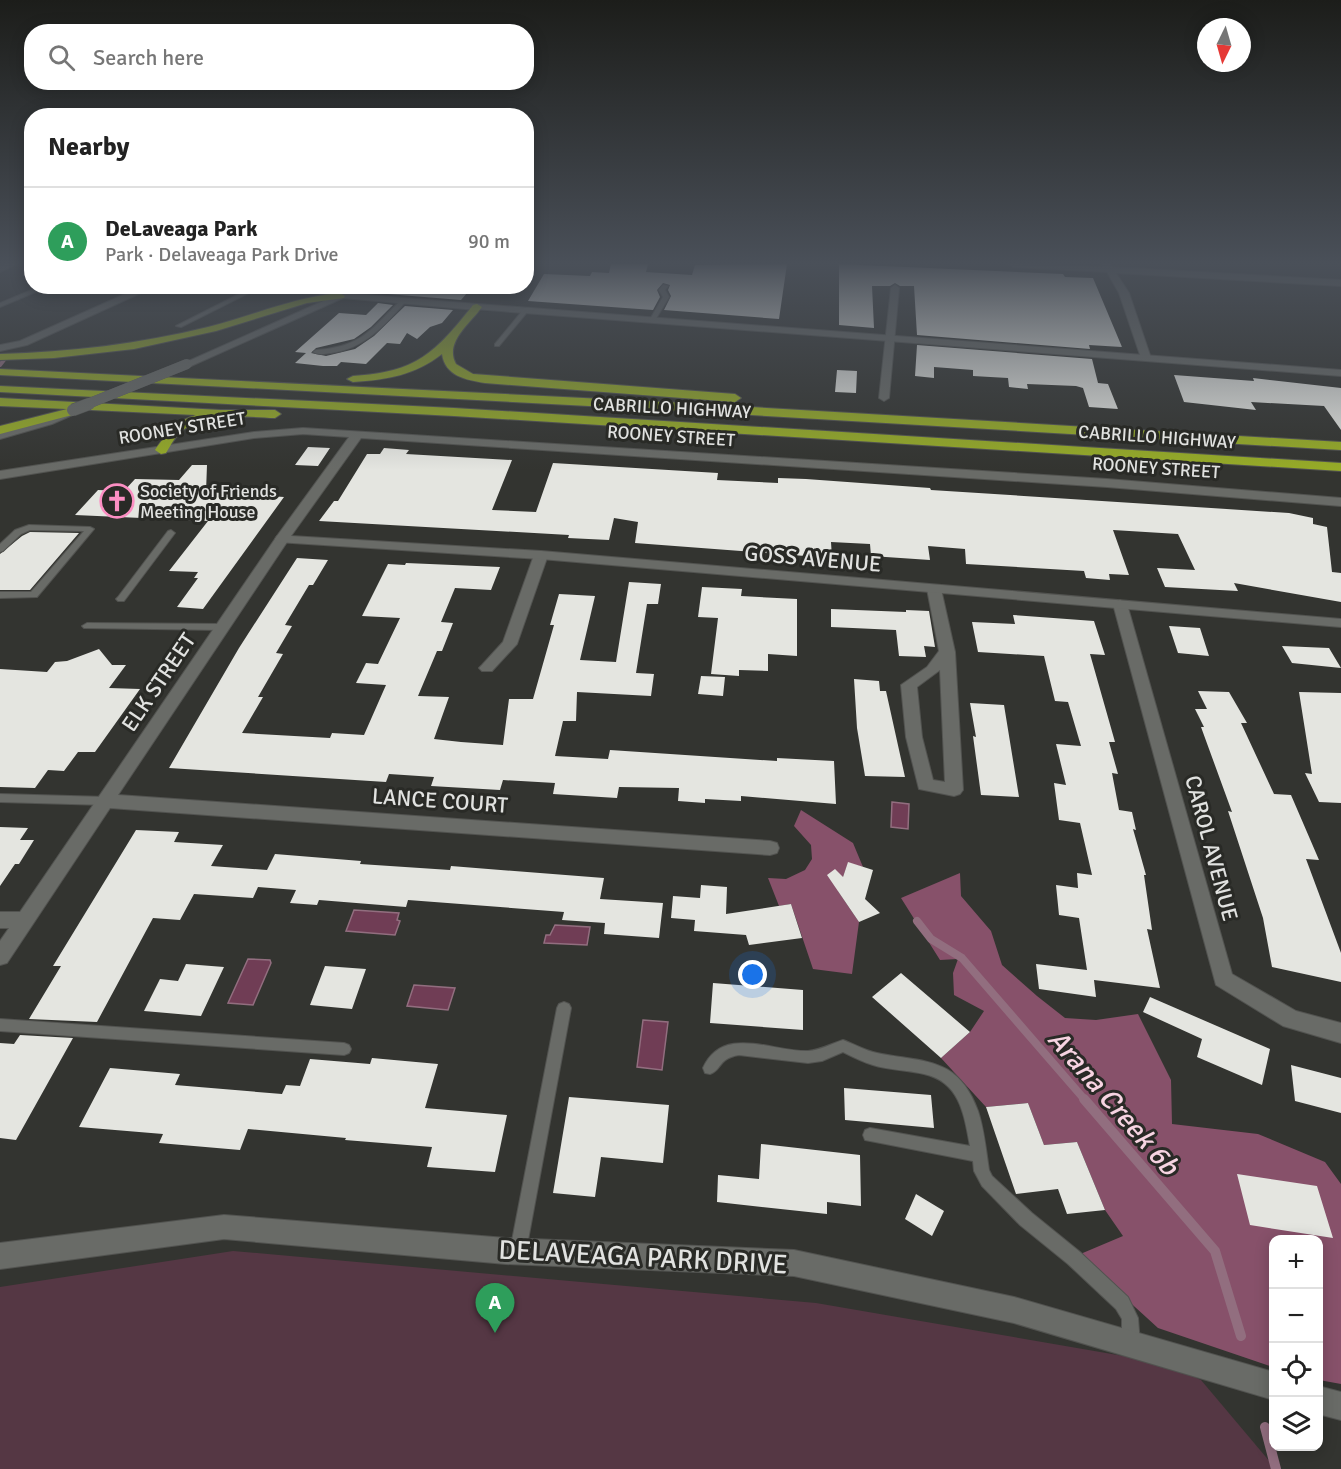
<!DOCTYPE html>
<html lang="en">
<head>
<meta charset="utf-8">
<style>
  :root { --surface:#fff; --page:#f6f6f6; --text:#222; --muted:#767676; --line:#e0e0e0; --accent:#84536a }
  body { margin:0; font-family:Signika,sans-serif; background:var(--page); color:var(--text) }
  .controls { position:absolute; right:18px; bottom:18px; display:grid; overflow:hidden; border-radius:12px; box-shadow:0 3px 15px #0003 }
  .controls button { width:54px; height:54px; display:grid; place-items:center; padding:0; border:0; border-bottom:2px solid var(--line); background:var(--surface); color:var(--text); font:30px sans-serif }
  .compass { position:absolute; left:1197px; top:18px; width:54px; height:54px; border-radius:50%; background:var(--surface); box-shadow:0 3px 15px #0003; rotate:185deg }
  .you { position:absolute; left:753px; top:975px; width:21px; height:21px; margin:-15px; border:4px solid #fff; border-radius:50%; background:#1a73e8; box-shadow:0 0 0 9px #1a73e833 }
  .badge { display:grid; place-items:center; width:39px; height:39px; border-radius:50%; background:var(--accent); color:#fff; font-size:20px; font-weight:700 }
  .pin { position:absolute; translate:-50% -50px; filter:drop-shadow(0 2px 3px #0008) }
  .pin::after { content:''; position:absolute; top:32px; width:21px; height:18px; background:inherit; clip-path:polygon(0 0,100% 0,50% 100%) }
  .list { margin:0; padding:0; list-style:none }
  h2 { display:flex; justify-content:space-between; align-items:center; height:78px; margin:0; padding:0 24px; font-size:26px }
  h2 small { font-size:20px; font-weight:400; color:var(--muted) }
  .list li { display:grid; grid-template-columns:39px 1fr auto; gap:18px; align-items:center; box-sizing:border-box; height:108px; padding:0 24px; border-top:2px solid var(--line) }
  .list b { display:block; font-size:22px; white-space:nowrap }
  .list p { margin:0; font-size:20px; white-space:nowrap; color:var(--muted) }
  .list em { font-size:20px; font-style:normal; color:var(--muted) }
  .icon { flex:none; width:33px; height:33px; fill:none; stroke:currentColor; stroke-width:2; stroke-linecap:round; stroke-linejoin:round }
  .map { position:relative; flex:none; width:1341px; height:1469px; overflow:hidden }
  .search { position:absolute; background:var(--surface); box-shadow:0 3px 15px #0003; left:24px; top:24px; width:510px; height:66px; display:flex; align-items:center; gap:15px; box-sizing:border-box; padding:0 21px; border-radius:24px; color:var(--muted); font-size:22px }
  .panel { position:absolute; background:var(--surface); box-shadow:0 3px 15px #0003; left:24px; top:108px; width:510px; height:186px; border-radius:24px }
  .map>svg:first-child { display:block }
  .green { fill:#553744 }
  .forest { fill:#87516a }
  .water { fill:#703d55; stroke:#926e7f; stroke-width:1.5 }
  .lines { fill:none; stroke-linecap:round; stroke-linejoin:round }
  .stream-far2 { stroke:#926e7f; stroke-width:4 }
  .stream-far1 { stroke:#926e7f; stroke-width:8 }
  .stream { stroke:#926e7f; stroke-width:10 }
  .building { fill:#e4e5e0 }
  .service-casing { stroke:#525350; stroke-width:2 }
  .minor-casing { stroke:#525350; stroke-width:2 }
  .tertiary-casing { stroke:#525350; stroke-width:2 }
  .secondary-casing { stroke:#525350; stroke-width:2 }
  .motorway-casing { stroke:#525350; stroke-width:2 }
  .service { fill:#696b67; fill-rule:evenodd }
  .minor { fill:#696b67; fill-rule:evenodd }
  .tertiary { fill:#696b67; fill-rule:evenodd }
  .secondary { fill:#696b67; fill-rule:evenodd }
  .motorway { fill:#96ab27; fill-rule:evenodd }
  .secondary-bridge-far1-casing { stroke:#525350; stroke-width:10; stroke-linecap:butt }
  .secondary-bridge-casing { stroke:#525350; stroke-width:13; stroke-linecap:butt }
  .secondary-bridge-far1 { stroke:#696b67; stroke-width:10 }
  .secondary-bridge { stroke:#696b67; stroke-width:12 }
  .labels { text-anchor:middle; stroke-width:6; stroke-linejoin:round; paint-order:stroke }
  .far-street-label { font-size:18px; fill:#e1e2e0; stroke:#292a26 }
  .far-poi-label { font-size:18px; fill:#e1e2e0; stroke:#292a26; text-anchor:start }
  .street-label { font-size:22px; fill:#e1e2e0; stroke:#292a26 }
  .near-street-label { font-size:27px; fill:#e1e2e0; stroke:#292a26 }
  .near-water-label { font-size:28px; font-style:italic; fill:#f7d4e2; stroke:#292a26 }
</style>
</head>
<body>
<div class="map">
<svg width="1341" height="1469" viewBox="0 0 1341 1469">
  <rect width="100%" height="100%" fill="#333430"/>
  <!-- green -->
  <path class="green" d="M233,1251L816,1303L1164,1363L1201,1380L1276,1469H0V1287Z"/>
  <!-- forest -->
  <path class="forest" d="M801,810L853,843L863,867L848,863L838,891L859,922L852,974L813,969L791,904L779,906L768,878L786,879L805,870L812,859L811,845L794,826Z
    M960,873L961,896L991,931L1002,965L1037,996L1065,1018L1096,1020L1138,1014L1171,1080L1172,1124L1258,1134L1325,1162L1341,1184V1384L1319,1380L1318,1240H1274L1273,1367L1158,1328L1078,1255L1123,1236L1105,1210L1077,1142L1044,1145L1028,1103L986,1107L941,1058L970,1032L984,1011L954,995L953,973L958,959L940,960L901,898Z"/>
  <!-- water -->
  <path class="water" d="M892,802L909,804L908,829L891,827Z
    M354,910L399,913L397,920L400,921L395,935L346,931Z
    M555,925L590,927L587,945L544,943L546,935H550Z
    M248,959L270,960L271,963L253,1005L228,1003Z
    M414,985L455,988L448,1010L407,1006Z
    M643,1020L668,1022L662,1070L637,1067Z"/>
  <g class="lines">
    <!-- stream-far2 -->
    <path class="stream-far2" d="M0,356H7L0,365"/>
    <!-- stream-far1 -->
    <path class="stream-far1" d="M917,921L931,939L962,958L1085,1100"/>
    <!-- stream -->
    <path class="stream" d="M1084,1099L1215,1251L1241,1336
      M1265,1427L1276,1469"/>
  </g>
  <!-- building -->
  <path class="building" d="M611,264H648L646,272L692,275L695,265L787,264L779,319L664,310L671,296L668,290L670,285L663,283L657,290L660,297L653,310L528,301L544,274L590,276L592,272L609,273Z
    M839,264L1063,274L1065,277L1093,278L1122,347L1089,345L1090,349L917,335L914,286H900L895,283L890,286H872L874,328L839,325Z
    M398,286H473L461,300L388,294Z
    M378,303L393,305L371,327L354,339L316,348L311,353L326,356L355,349L374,336L405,306L453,310L442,323L430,327L417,339L407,333L400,344L387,343L366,364L341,362L337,366H323L295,363L306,353L295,352L339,313L366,315Z
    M917,345L1092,359L1098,383L1108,384L1118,409L1089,407L1083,388L1076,386L1027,384L1028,389L1009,387L1008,378L973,376V370L934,367V378L915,376Z
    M837,370L857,371L856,393L835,392Z
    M1174,375L1254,381L1253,378L1341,388V430L1324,406L1251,402L1256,410L1184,402Z
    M308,447L330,448L318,466L295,465Z
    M384,448L409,450L406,454L512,460L492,510L536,512L553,463L718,473L717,480L778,483V478L806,479L930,488L931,490L1289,513L1313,518V524L1327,527L1332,572L1341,573V602L1234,583L1238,591L1165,587L1157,568L1195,570L1178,534L1113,530L1129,575L1109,574L1110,580L1086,578L1084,571L966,564L965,549L928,546L930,560L871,556L870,544L831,542L832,558L635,543L638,522L614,518L609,540L568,538L569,535L319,521L334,501H338L367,454H380Z
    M192,465H207L206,492L284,497L203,609L177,607L198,578H194L198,572L169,571L208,521L75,515L98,490L124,491L135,479L179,480Z
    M30,532L79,533L30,590H0V554L22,536Z
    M297,558L328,560L313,585H309L285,625L292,626L276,653L283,654L258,697H263L242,733L330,738L332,733L364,735L386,685L356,683L366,663L378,664L400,618L362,616L388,564L405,565L406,563L500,567L491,590L455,588L441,622L453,623L442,651H437L418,696L449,697L434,739L461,742L503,745L509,699H533L554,625H550L559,594L595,596L580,660L616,662L629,582L661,584L658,604H647L636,673L654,674L651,696L577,692L576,721H563L555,756L608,759L610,750L777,761V758L834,761L836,804L741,796V801L705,799V803L678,801L679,788L619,787L617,798L553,794L555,783L503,780L500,790L431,786L434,777L389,774L386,782L169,768L239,648Z
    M702,587L742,589L741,596L797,599V656L768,654V671L739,670V676L711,674L718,618L698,617Z
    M831,609L906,612V610L929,611L935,647L924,646L926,657L899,656L896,630L831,627Z
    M1013,615L1094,621L1105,655L1090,654L1115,742H1109L1118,774L1112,773L1119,810L1132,812L1136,830L1133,829L1146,875H1144L1152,930L1147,929L1160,988L1094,980L1096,997L1039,989L1036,964L1087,970L1079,918L1059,915L1056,885L1078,888L1077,873L1092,875L1080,823L1059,820L1054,783L1066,785L1056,744L1081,746L1068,702L1055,701L1044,656L978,652L972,622L1015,624Z
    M1169,626L1200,628L1209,656L1178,653Z
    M1282,646L1329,648L1341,668L1292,663Z
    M99,649L112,665H126L109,688L140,689L95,752H78L64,771L48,770L35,788L0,787V669L47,672L55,662L67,661Z
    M701,676L725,677L723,696L698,694Z
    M854,679L879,681L880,691H886L905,777L865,776L857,728Z
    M1198,691L1229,692L1247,723H1241L1274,794L1291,795L1319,860L1306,859L1341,953V982L1272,967L1263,918L1228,811L1232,812L1201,727H1204L1195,709H1207Z
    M1299,692L1341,693V803L1319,802L1305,773L1312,774Z
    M970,703L1004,705L1019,797L981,795L973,736L976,737Z
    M0,827L28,828L20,840H34L19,864H15L0,886Z
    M136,830L179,832L174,842L223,845L211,866L267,870L275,854L361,861L360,864L450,870L451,866L604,878L600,899L663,903L659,938L604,934L605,923L562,920L564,912L408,900L406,907L319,900L317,905L290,903L296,890L258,887L253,898L194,894L180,920L153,918L97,1022L29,1019L61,966H53Z
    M848,862L873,870L865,899L880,913L859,922L827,875L835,869L843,877Z
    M701,885L727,887L726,914L791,904L802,938L749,945L746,935L694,931L695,920L671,918L673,896L700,898Z
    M186,964L224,967L201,1016L144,1011L160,979L178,981Z
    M325,966L366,969L352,1009L310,1005Z
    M901,973L970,1032L941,1058L872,997Z
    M713,983L803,990V1030L710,1023Z
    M1150,997L1270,1049L1262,1085L1197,1057L1202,1039L1143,1012Z
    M20,1035L73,1038L16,1140L0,1138V1043L14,1044Z
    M372,1058L438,1064L425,1108L507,1115L495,1172L427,1167L432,1147L345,1140L346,1138L248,1129L240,1150L159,1143L163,1134L79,1127L110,1068L180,1074L175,1085L282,1094L286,1085L300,1086L310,1059L370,1064Z
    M1291,1065L1341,1078V1113L1295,1101Z
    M844,1088L931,1095L934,1128L845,1120Z
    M569,1097L669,1105L663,1163L601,1157L595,1197L553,1193Z
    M1028,1103L1044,1145L1077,1142L1105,1210L1067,1214L1058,1189L1016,1194L986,1107Z
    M761,1144L860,1155L861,1206L827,1202V1214L717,1202L718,1175L759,1179Z
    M1237,1174L1317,1186L1333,1238L1250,1225Z
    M916,1194L944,1211L932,1236L905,1219Z"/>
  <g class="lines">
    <defs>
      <path id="service" d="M663,285L668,286L665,290L669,297L654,322H650L649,321L663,297L659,290Z
        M41,286H50L0,307V303Z
        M255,286H263L181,327L176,326Z
        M401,300L406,301C385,325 364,349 331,353C324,354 318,355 313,352L316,350C361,347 371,330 401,300Z
        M523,310L528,311L499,346H495V344Z
        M29,525L90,527L94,529L37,597L0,598V592H31L84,531L30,530L21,534L3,551L0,552V544L15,530Z
        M171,530L175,533L124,601H118L116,599L118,597L168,531Z
        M87,623L222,624L227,627L222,630L84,628L82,626Z
        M0,794L106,797L110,798L112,801L110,804L106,805L0,802Z
        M564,1002L569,1004L571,1008L526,1251L524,1257L518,1259L512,1257L510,1251L557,1008L559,1004Z
        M0,1019L344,1043L349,1045L351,1049L349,1053L344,1055L0,1031Z
        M843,1040C854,1044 866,1051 877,1053C925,1063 958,1056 978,1111C984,1129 986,1150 989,1170L992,1176L1032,1213L1080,1252L1128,1297L1138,1318L1140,1344L1137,1350L1131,1353L1125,1350L1122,1344V1319L1116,1309L1068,1264L1020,1225L982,1186L974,1171L973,1161L865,1140L863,1135L865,1130L870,1128L970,1146C964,1114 960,1082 924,1074C907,1070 889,1070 873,1065C863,1062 853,1057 843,1052L822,1061L808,1063L739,1055C717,1059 723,1069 710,1074L705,1073L703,1068C723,1024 772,1052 808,1051C820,1050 831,1044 843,1040Z"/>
      <path id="minor" d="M4,264H16L0,272V266Z
        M1009,264L1103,267L1102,264H1111L1112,267L1341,280V286L1116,273L1129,293L1151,358L1146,361L1141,358L1119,293L1107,272L1013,267Z
        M895,285L899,288L889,398L884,401L879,398L891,288Z
        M143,286H156L27,345L0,351V345L20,341Z
        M293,286H311L345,296L340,299Z
        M282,535L289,539L118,795L770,841L777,843L779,848L777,853L770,855L110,808L7,963L0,965V941L9,928H0V912H20L277,536Z
        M541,551L548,555L517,644L492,671H482L479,668L482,665L503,642L534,555Z
        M934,585L941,589L955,652L963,790L960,794L954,796L919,789L906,737L901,685L927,667L939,651L927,589ZM940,670L945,782L933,780L922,737L917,687Z
        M1120,600L1127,604L1232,974L1296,1011L1341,1023V1043L1283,1026L1216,985L1113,604Z
        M224,1215L506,1238L794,1250L1014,1297L1274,1372V1400L1014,1323L794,1276L506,1264L224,1239L0,1269V1243Z
        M1318,1386L1341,1392V1420L1318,1414Z"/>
      <path id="tertiary" d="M477,304L1341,370V376L474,309L472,307Z
        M303,428L1107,479L1341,498V506L1107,487L361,438L291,536L541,551L1341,619V627L541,559L277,542L275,539L277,536L349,437L303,434L254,438L0,479V471L254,432Z"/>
      <path id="secondary" d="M357,286H371L354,294L477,304L482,307L477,310L343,298L191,366L182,364Z
        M73,408L77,409V413L52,424L0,439V432L44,420Z"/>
      <path id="motorway" d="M340,293L345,296L344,298L307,303L216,331L134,349L54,358L0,360V354C70,352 139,344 208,327C252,316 294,297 340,293Z
        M477,304L482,307C470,324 444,342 456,364L473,374L735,394L741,398L735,402L485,383C466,380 445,376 442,354C415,375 387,380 353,382L347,379L353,376C417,372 435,353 473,305Z
        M0,369L684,403L1341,442V450L684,411L0,375Z
        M0,386L454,408L1341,463V471L454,416L0,392Z
        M0,398L221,410H275L281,414L275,418C246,417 207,411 183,430C175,436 171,445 166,453L161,454L155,450C167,433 176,421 196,415L70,409L74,412L72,415L0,434V426L67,409L0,406Z"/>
    </defs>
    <!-- service casing -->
    <use href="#service" class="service-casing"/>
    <!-- minor casing -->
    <use href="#minor" class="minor-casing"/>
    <!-- tertiary casing -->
    <use href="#tertiary" class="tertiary-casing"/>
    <!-- secondary casing -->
    <use href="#secondary" class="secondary-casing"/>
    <!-- motorway casing -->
    <use href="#motorway" class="motorway-casing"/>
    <!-- service -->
    <use href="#service" class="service"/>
    <!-- minor -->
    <use href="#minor" class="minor"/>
    <!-- tertiary -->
    <use href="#tertiary" class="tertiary"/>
    <!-- secondary -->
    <use href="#secondary" class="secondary"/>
    <!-- motorway -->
    <use href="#motorway" class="motorway"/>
    <defs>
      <path id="secondary-bridge-far1" d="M85,405L187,364"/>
      <path id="secondary-bridge" d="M73,410L89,404"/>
    </defs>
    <!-- secondary-bridge-far1 casing -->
    <use href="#secondary-bridge-far1" class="secondary-bridge-far1-casing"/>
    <!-- secondary-bridge casing -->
    <use href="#secondary-bridge" class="secondary-bridge-casing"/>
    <!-- secondary-bridge-far1 -->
    <use href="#secondary-bridge-far1" class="secondary-bridge-far1"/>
    <!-- secondary-bridge -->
    <use href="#secondary-bridge" class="secondary-bridge"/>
  </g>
  <!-- sky -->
  <linearGradient id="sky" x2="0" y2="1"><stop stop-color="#1c1d1a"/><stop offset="0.56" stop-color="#4a5059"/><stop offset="1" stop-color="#4a5059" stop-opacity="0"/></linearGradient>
  <rect width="1341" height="470" fill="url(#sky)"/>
  <!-- icons -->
  <defs>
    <symbol id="church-ring" viewBox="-11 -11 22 22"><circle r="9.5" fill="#292a26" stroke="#fc8fc3" stroke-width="1.5"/><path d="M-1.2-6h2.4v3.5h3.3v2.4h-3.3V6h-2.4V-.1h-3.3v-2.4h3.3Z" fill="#fc8fc3"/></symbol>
  </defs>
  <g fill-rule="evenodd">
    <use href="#church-ring" x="98" y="482" width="38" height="38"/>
  </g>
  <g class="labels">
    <!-- far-street labels -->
    <g class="far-street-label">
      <text transform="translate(672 408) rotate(3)" y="6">CABRILLO HIGHWAY</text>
      <text transform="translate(182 428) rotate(-9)" y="6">ROONEY STREET</text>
      <text transform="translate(671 436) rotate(4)" y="6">ROONEY STREET</text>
      <text transform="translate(1157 437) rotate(4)" y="6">CABRILLO HIGHWAY</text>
      <text transform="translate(1156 468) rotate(4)" y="6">ROONEY STREET</text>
    </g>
    <!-- far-poi labels -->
    <g class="far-poi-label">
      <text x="140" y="497">Society of Friends<tspan x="140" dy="21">Meeting House</tspan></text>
    </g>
    <!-- street labels -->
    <g class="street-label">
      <text transform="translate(813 558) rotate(5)" y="8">GOSS AVENUE</text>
      <text transform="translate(158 682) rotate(-56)" y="8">ELK STREET</text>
      <text transform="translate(440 800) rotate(4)" y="8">LANCE COURT</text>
      <text transform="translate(1212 848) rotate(75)" y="8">CAROL AVENUE</text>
    </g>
    <!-- near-street labels -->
    <g class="near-street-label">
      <text transform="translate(643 1257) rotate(3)" y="9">DELAVEAGA PARK DRIVE</text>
    </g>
    <!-- near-water labels -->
    <g class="near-water-label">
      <text transform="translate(1114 1102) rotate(49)" y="10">Arana Creek 6b</text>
    </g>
  </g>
</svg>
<div class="controls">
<button>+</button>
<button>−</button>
<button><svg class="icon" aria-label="locate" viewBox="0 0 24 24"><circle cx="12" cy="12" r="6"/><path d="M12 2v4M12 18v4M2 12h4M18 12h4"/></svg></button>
<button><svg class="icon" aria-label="layers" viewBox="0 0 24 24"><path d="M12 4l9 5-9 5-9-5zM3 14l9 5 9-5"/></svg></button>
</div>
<svg class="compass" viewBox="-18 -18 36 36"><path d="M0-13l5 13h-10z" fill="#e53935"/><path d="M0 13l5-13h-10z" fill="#767676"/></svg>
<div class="you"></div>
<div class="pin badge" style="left:495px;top:1333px;background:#2e9e5b">A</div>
<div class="search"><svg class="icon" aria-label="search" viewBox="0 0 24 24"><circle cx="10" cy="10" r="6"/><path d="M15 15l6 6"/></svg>Search here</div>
<section class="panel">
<h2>Nearby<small></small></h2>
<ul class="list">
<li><span class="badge" style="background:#2e9e5b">A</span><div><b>DeLaveaga Park</b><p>Park · Delaveaga Park Drive</p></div><em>90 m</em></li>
</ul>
</section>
</div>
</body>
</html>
